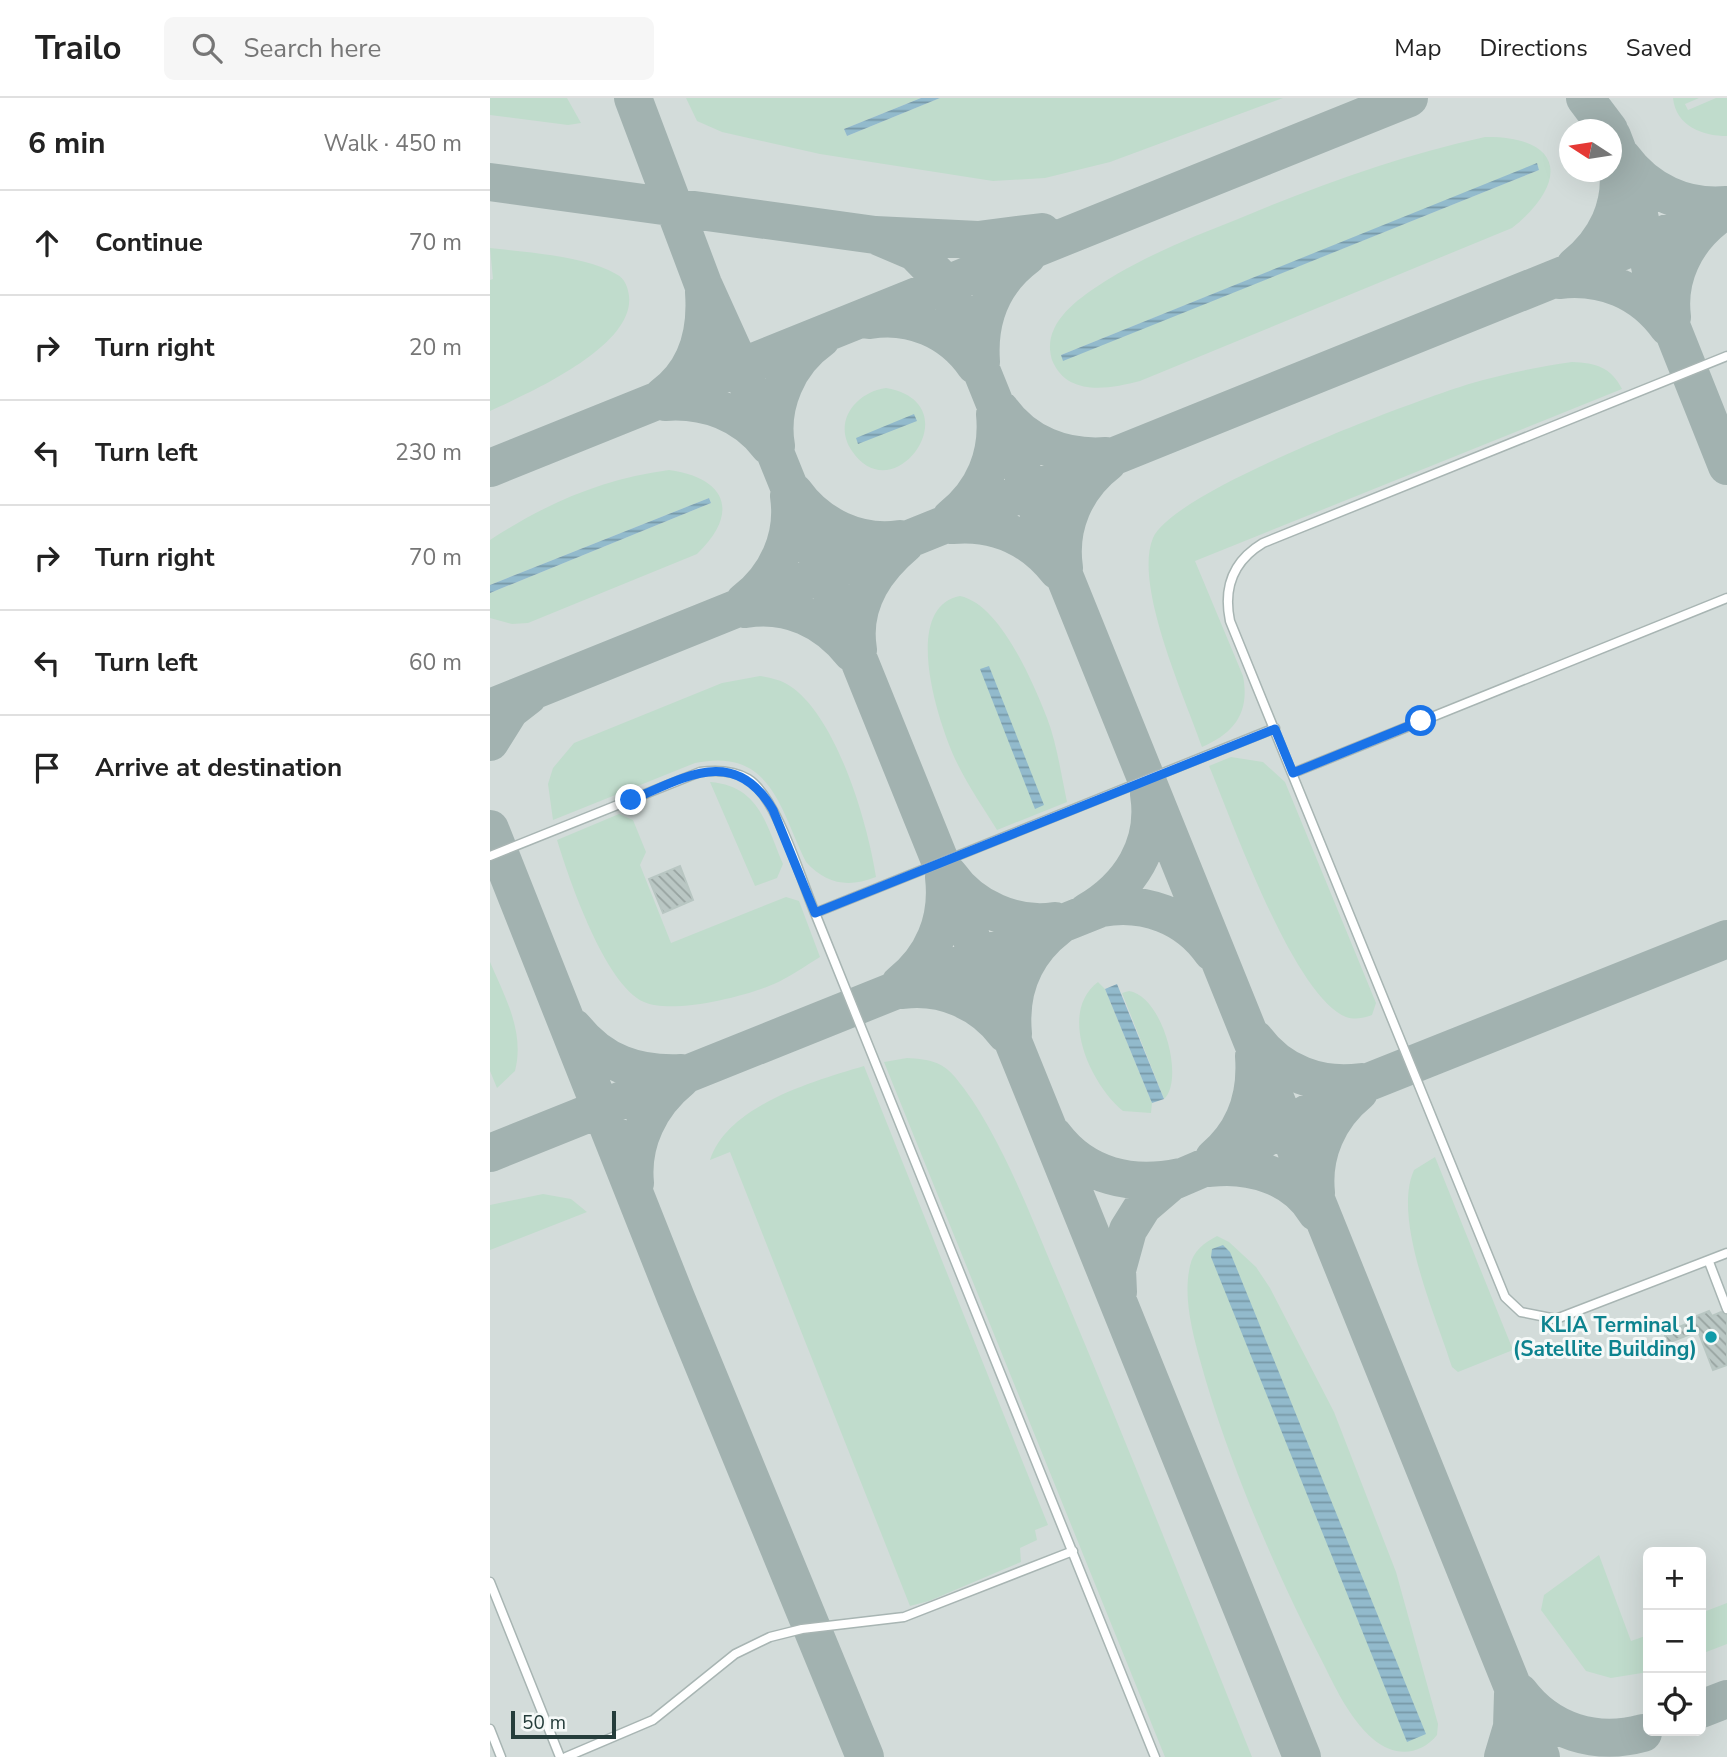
<!DOCTYPE html>
<html lang="en">
<head>
<meta charset="utf-8">
<style>
  :root { --surface:#fff; --page:#f6f6f6; --text:#222; --muted:#767676; --line:#e0e0e0 }
  body { margin:0; font-family:"Nunito Sans",sans-serif; background:var(--page); color:var(--text) }
  .controls { position:absolute; right:21px; bottom:21px; display:grid; overflow:hidden; border-radius:10px; box-shadow:0 7px 28px #0002 }
  .controls button { width:63px; height:63px; display:grid; place-items:center; padding:0; border:0; border-bottom:2px solid var(--line); background:var(--surface); color:var(--text); font:35px sans-serif }
  .compass { position:absolute; left:1069px; top:21px; width:63px; height:63px; border-radius:50%; background:var(--surface); box-shadow:0 7px 28px #0002; rotate:282deg }
  .scale { position:absolute; left:21px; bottom:18px; width:105px; box-sizing:border-box; padding-left:7px; border:4px solid #253d3b; border-top:0; font-size:19px; line-height:24px; white-space:nowrap; color:#253d3b; -webkit-text-stroke:5px #f5f9f8; paint-order:stroke }
  .stop { position:absolute; width:21px; height:21px; margin:-16px; border:5px solid #1a73e8; border-radius:50%; background:#fff }
  .stop.end { background:#1a73e8; border-color:#fff; box-shadow:0 2px 7px #0008 }
  .list { margin:0; padding:0; list-style:none }
  h2 { display:flex; justify-content:space-between; align-items:center; height:91px; margin:0; padding:0 28px; font-size:30px }
  h2 small { font-size:23px; font-weight:400; color:var(--muted) }
  .list li { display:grid; grid-template-columns:46px 1fr auto; gap:21px; align-items:center; box-sizing:border-box; height:105px; padding:0 28px; border-top:2px solid var(--line) }
  .list b { display:block; font-size:26px; white-space:nowrap }
  .list em { font-size:23px; font-style:normal; color:var(--muted) }
  .icon { flex:none; width:38px; height:38px; fill:none; stroke:currentColor; stroke-width:2; stroke-linecap:round; stroke-linejoin:round }
  .map { position:relative; flex:none; width:1237px; height:1659px; overflow:hidden }
  header { display:flex; align-items:center; gap:42px; box-sizing:border-box; height:98px; padding:0 35px; background:var(--surface); border-bottom:2px solid var(--line) }
  header strong { font-size:33px }
  nav { display:flex; gap:38px; margin-inline-start:auto; font-size:24px }
  .search { width:490px; height:63px; background:var(--page); display:flex; align-items:center; gap:18px; box-sizing:border-box; padding:0 24px; border-radius:10px; color:var(--muted); font-size:26px }
  main { display:flex }
  aside { flex:1; background:var(--surface) }
  .map>svg:first-child { display:block }
  .built { fill:#d3dcda; fill-rule:evenodd }
  .green { fill:#c0dccc; fill-rule:evenodd }
  .water { fill:url(#water-rules) }
  .lines { fill:none; stroke-linecap:round; stroke-linejoin:round }
  .taxiway { stroke:#a2b2b0; stroke-width:38 }
  .building { fill:url(#building-back-hatch); stroke:#b8c6c2; stroke-width:2 }
  .lane-casing { stroke:#a8b5b3; stroke-width:11 }
  .lane { stroke:#fff; stroke-width:8 }
  .route { stroke:#1a73e8; stroke-width:9 }
  .culture-dot { fill:#0f9aa8; stroke:#f5f9f8; stroke-width:2.5 }
  .labels { text-anchor:middle; stroke-width:6; stroke-linejoin:round; paint-order:stroke }
  .culture-label { font-size:21px; font-weight:bold; fill:#0d838f; stroke:#f5f9f8; text-anchor:end }
</style>
</head>
<body>
<header>
<strong>Trailo</strong>
<div class="search"><svg class="icon" aria-label="search" viewBox="0 0 24 24"><circle cx="10" cy="10" r="6"/><path d="M15 15l6 6"/></svg>Search here</div>
<nav><a>Map</a><a>Directions</a><a>Saved</a></nav>
</header>
<main>
<aside>
<h2>6 min<small>Walk · 450 m</small></h2>
<ul class="list">
<li><svg class="icon" aria-label="ahead" viewBox="0 0 24 24"><path d="M12 20V5M6 11l6-6 6 6"/></svg><div><b>Continue</b></div><em>70 m</em></li>
<li><svg class="icon" aria-label="right" viewBox="0 0 24 24"><path d="M7 20v-9h11M14 6l5 5-5 5"/></svg><div><b>Turn right</b></div><em>20 m</em></li>
<li><svg class="icon" aria-label="left" viewBox="0 0 24 24"><path d="M17 20v-9H6M10 6l-5 5 5 5"/></svg><div><b>Turn left</b></div><em>230 m</em></li>
<li><svg class="icon" aria-label="right" viewBox="0 0 24 24"><path d="M7 20v-9h11M14 6l5 5-5 5"/></svg><div><b>Turn right</b></div><em>70 m</em></li>
<li><svg class="icon" aria-label="left" viewBox="0 0 24 24"><path d="M17 20v-9H6M10 6l-5 5 5 5"/></svg><div><b>Turn left</b></div><em>60 m</em></li>
<li><svg class="icon" aria-label="arrive" viewBox="0 0 24 24"><path d="M6 21V4h12l-3 4 3 4H6"/></svg><div><b>Arrive at destination</b></div></li>
</ul>
</aside>
<div class="map">
<svg width="1237" height="1659" viewBox="0 0 1237 1659">
  <defs>
    <pattern id="water-rules" width="6" height="5" patternUnits="userSpaceOnUse" patternTransform="scale(1.75)"><rect width="6" height="5" fill="#92bacc"/><path d="M0 2.5h6" fill="none" stroke="#7798a7"/></pattern>
    <pattern id="building-back-hatch" width="6" height="6" patternUnits="userSpaceOnUse" patternTransform="scale(1.75)"><rect width="6" height="6" fill="#bac7c4"/><path d="M-1 5l2 2M0 0l6 6M5-1l2 2" fill="none" stroke="#97a3a0"/></pattern>
  </defs>
  <rect width="100%" height="100%" fill="#e5edeb"/>
  <!-- built -->
  <path class="built" d="M0,0H1237V1659H0ZM1080,32H1122V74H1080ZM1158,1454H1211V1633H1158Z"/>
  <!-- green -->
  <path class="green" d="M0,0H77L91,25L78,27L0,17Z
    M196,0H431L354,31L357,38L450,0H793L620,64L555,80L503,83L330,56L232,34L207,23Z
    M1183,0H1209L1195,6L1198,12L1226,0H1237V38C1212,38 1186,28 1183,0Z
    M995,39C1075,38 1079,85 1022,130L650,283C619,291 577,299 562,262C559,252 559,241 564,231C575,207 606,189 627,176C665,154 707,137 748,121C829,87 909,58 995,39ZM1047,66L1049,72L574,262L571,257Z
    M0,150C35,154 96,158 126,176C135,180 138,190 139,198C145,249 37,296 0,313V182L3,181Z
    M1082,264C1106,265 1121,269 1132,291L705,463L753,578C760,614 745,635 712,649C696,602 643,487 663,440C684,392 921,304 979,286C1013,276 1047,269 1082,264Z
    M396,290C483,305 404,416 362,353C342,324 366,294 396,290Z
    M179,372C237,380 250,415 207,456L38,525L22,526L0,520V495L221,405L219,400L0,487V442C57,405 112,381 179,372Z
    M470,498C510,506 543,584 557,620C567,646 571,676 577,704L507,732C494,711 479,689 468,667C450,631 409,510 470,498Z
    M270,578C281,580 291,582 300,588C347,619 378,726 386,779C358,790 336,786 316,764C290,711 281,649 205,665L63,722L58,686L63,670L84,645L232,585Z
    M741,659L773,664L795,684L886,905L882,917C874,920 865,922 856,919C803,897 742,722 719,668Z
    M220,684C270,688 276,727 293,766L287,780L265,788Z
    M129,716L143,722L156,754L150,767L181,845L296,799L309,803L330,859C315,868 300,879 284,886C256,898 182,917 154,904C115,887 79,781 67,742Z
    M0,864C15,899 35,934 25,973L7,990L0,973Z
    M608,884L615,891L662,1005L661,1015L633,1013C601,987 567,915 608,884Z
    M639,893C673,898 695,982 674,1001L632,895Z
    M417,960C437,961 452,963 465,979C511,1034 545,1130 574,1196C639,1350 700,1505 762,1659H675L394,964Z
    M374,968L558,1427L545,1432L547,1442L530,1450L531,1464L439,1503L420,1508L240,1054L220,1062C238,1007 324,983 374,968Z
    M945,1059L1023,1252L968,1274L962,1269C946,1218 902,1121 924,1072Z
    M53,1096L81,1101L97,1114L0,1152V1107Z
    M727,1138L739,1144L766,1169L780,1190L844,1314L906,1474L948,1626L947,1637C930,1658 904,1659 883,1641C859,1620 845,1589 831,1561C785,1473 736,1358 710,1262C702,1233 693,1198 700,1168C703,1153 714,1145 727,1138Z
    M1109,1457L1141,1543L1158,1537V1574L1121,1580L1096,1573L1051,1512L1054,1497Z
    M1237,1505V1546L1211,1556V1515Z"/>
  <!-- water -->
  <path class="water" d="M431,0H450L357,38L354,31Z
    M1047,65L1049,72L573,263L571,257Z
    M424,316L427,323L368,346L366,340Z
    M219,400L221,405L0,495V487Z
    M499,568L554,707L545,711L490,571Z
    M627,886L674,1001L662,1005L615,891Z
    M733,1147L740,1154L936,1636L917,1644L721,1159L722,1151Z"/>
  <g class="lines">
    <!-- taxiway -->
    <path class="taxiway" d="M143,0L213,186L251,270L812,1659
      M1095,0L1119,32
      M1122,38L1145,98L1163,182L1237,368
      M1132,59C1157,93 1195,111 1237,107
      M0,84L385,137L488,142L552,134
      M385,137L425,154L457,187L1051,1659
      M1085,168C1116,143 1133,108 1128,68
      M1069,182C1113,177 1152,193 1178,229
      M1182,219C1177,179 1195,143 1226,119
      M379,222C420,215 461,232 485,267
      M491,264C488,222 502,184 537,158
      M173,298C207,273 217,235 214,194
      M175,304C215,301 254,315 279,348
      M510,311C535,346 574,361 616,358
      M286,348C279,307 298,264 331,241
      M0,370L919,0
      M304,394C328,428 369,447 410,441
      M461,420C494,394 509,357 505,316
      M462,427C505,423 541,439 568,473
      M574,470C568,429 585,389 618,364
      M254,504C287,479 305,439 299,398
      M255,511C298,504 336,522 362,555
      M368,552C361,509 383,473 415,446
      M0,610L1237,111
      M0,644L20,612L38,598
      M0,731L186,1200L375,1659
      M459,777C482,810 526,829 565,823
      M597,814C640,789 667,747 659,696
      M410,886C443,860 459,822 454,779
      M413,892C453,887 492,904 516,936
      M84,930C112,965 147,977 191,975
      M523,936C519,894 533,856 568,829
      M765,941C790,975 830,990 872,984
      M564,1038C595,1079 642,1089 690,1079
      M0,1055L611,810C654,802 697,818 722,854
      M724,1060C755,1034 767,998 764,958
      M720,1070C759,1065 805,1078 826,1114
      M145,1085C141,1044 160,1006 191,981
      M826,1095C822,1056 838,1019 869,994
      M628,1194L627,1172L638,1132L653,1108L681,1084L753,1053L856,993L1237,841
      M1029,1594C1059,1634 1106,1648 1153,1635
      M1211,1611L1237,1601
      M1013,1659L1022,1629L1023,1596"/>
  </g>
  <!-- building -->
  <path class="building" d="M190,768L203,802L173,815L159,781Z
    M1219,1213L1222,1218L1231,1214L1237,1217V1267L1223,1272L1208,1233L1178,1245L1174,1235L1204,1223L1202,1220Z"/>
  <g class="lines">
    <defs>
      <path id="lane" d="M1237,258L773,445C743,463 733,489 740,523L1015,1199L1031,1214L1066,1221L1237,1155
        M803,675L1237,500
        M0,758L210,674C226,672 243,672 258,681C287,699 311,782 325,815L665,1659
        M325,815L785,630
        M1219,1164L1237,1211
        M0,1484L70,1659
        M0,1631L11,1659
        M76,1659L163,1622L245,1556L280,1539L312,1531L414,1519L583,1453"/>
    </defs>
    <!-- lane casing -->
    <use href="#lane" class="lane-casing"/>
    <!-- lane -->
    <use href="#lane" class="lane"/>
  </g>
  <g class="lines">
    <!-- route -->
    <path class="route" d="M141,702C195,679 245,647 283,712L325,815L785,631L803,675L931,623"/>
  </g>
  <!-- markers -->
  <circle class="culture-dot" cx="1221" cy="1239" r="7"/>
  <g class="labels">
    <!-- culture labels -->
    <g class="culture-label">
      <text x="1207" y="1234">KLIA Terminal 1<tspan x="1207" dy="24">(Satellite Building)</tspan></text>
    </g>
  </g>
</svg>
<div class="controls">
<button>+</button>
<button>−</button>
<button><svg class="icon" aria-label="locate" viewBox="0 0 24 24"><circle cx="12" cy="12" r="6"/><path d="M12 2v4M12 18v4M2 12h4M18 12h4"/></svg></button>
</div>
<svg class="compass" viewBox="-18 -18 36 36"><path d="M0-13l5 13h-10z" fill="#e53935"/><path d="M0 13l5-13h-10z" fill="#767676"/></svg>
<div class="scale">50 m</div>
<div class="stop" style="left:931px;top:623px"></div>
<div class="stop end" style="left:141px;top:702px"></div>
</div>
</main>
</body>
</html>
